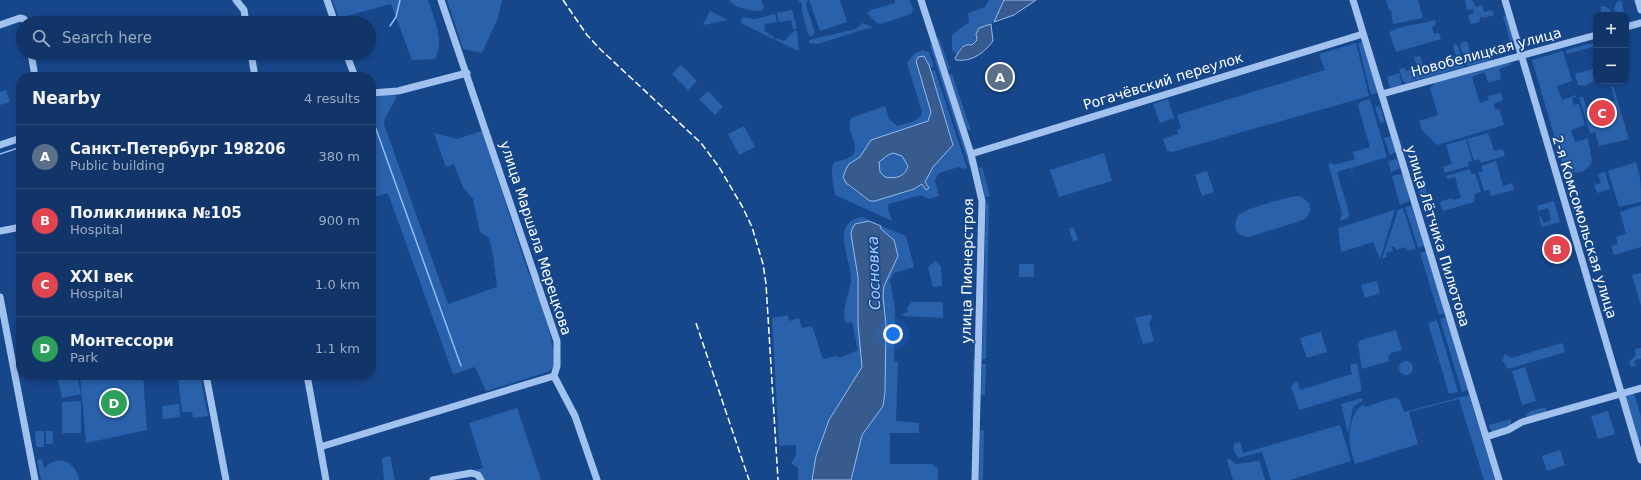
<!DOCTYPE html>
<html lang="en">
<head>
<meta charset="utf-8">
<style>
  :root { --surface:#113568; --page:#1a3d6e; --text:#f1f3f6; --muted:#9cabc0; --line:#30507c; --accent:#90b9f0 }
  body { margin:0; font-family:"DejaVu Sans",sans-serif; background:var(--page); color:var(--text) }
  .controls { position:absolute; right:12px; top:12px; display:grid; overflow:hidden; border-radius:8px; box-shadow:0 2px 6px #0003 }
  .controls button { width:36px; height:36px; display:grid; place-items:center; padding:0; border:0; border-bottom:1px solid var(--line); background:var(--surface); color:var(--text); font:20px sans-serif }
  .you { position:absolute; left:893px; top:334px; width:14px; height:14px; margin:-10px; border:3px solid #fff; border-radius:50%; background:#1a73e8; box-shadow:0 0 0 6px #1a73e833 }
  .badge { display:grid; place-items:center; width:26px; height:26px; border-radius:50%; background:var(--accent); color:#fff; font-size:13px; font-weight:700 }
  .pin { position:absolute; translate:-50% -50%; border:2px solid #fff; box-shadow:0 1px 4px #0006 }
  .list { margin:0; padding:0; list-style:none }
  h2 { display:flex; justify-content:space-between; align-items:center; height:52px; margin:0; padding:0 16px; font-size:17px }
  h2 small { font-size:13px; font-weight:400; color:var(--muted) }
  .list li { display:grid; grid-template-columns:26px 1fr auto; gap:12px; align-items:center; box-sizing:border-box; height:64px; padding:0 16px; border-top:1px solid var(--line) }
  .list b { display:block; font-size:15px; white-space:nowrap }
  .list p { margin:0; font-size:13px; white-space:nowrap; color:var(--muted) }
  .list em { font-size:13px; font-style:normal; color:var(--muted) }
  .icon { flex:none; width:22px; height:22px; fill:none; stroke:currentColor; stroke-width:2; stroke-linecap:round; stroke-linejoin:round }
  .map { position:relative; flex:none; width:1641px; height:480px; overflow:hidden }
  .search { position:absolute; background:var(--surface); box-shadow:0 2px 6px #0003; left:16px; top:16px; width:360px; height:44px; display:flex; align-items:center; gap:10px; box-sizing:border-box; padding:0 14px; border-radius:22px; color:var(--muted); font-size:15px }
  .panel { position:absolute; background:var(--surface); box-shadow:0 2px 6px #0003; left:16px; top:72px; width:360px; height:308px; border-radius:16px }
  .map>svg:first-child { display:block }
  .green { fill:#2961aa }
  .water { fill:#385b8e; stroke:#93bdf1; fill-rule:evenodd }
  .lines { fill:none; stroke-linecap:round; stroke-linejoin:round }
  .stream { stroke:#93bdf1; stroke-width:1.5 }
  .minor { stroke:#a1c2ef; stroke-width:7 }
  .rail { stroke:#fff; stroke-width:1.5; stroke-dasharray:7 3; stroke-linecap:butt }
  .labels { text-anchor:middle; stroke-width:3.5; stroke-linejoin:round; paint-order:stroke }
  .street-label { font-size:14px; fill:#fff; stroke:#17478b }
  .water-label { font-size:15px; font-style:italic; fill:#acccf6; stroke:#17478b }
</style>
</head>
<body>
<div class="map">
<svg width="1641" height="480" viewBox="0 0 1641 480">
  <rect width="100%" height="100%" fill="#17478b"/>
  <!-- green -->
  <path class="green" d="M332,0H428C434,17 445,42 435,59L412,60L391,4L339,18Z
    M447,0H502L498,18L482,53L463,49Z
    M729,0H761L764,8L760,11C751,11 734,8 729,0Z
    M798,0H808L806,5L815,33L811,37L808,34L802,11V4Z
    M809,0H840L847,22L820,31Z
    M895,0H909L913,9L911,14L881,24L877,23L867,13L871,10L895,3Z
    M989,0H1004L994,22L980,28C977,42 974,45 960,48L957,55L952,50V35L969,22L968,13L985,7Z
    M1386,0H1418L1423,18L1393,24L1391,10H1389Z
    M1465,0H1472L1476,7L1482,5L1484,12L1492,10L1494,15L1484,18L1481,16L1479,22L1471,24L1468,15L1474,13L1473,9L1467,10Z
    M1621,0L1624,12L1615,14L1614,8L1617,2Z
    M1604,6L1610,9L1612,15H1602L1600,7Z
    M792,10L797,29H793L791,20L779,22L777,13Z
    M710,11L728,20L703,25Z
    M775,14L777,22L765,24L764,31L774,37L773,39L741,23L742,17L755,19Z
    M1507,15L1516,47L1512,48L1503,16Z
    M1435,20L1436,25L1432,27L1434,34L1439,33L1441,39L1396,52L1389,32C1403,24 1420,25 1435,20Z
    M862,23L871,26L872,28L865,29L818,44L809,43V40L856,29Z
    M794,31H797L799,51L775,40L776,38L784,41Z
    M939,38L950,69L948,70L937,39Z
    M1467,41L1470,52L1497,45L1499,53L1491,55L1492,60L1467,66L1460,45L1463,42Z
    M1362,42L1378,92L1371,95L1358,43Z
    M1596,42V46L1567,54L1566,50Z
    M1356,43L1369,96L1172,152L1167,151L1163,139L1178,134L1177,130L1181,128L1177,115L1325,70L1319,54Z
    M1455,43L1458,46L1464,67L1406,83L1403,81L1399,69L1405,68L1406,71L1417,67L1414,57L1420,56L1423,66L1456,56L1453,46Z
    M932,45L971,165L969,166L930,46Z
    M922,50L929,52L934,66L930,68L926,57L916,61L931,112C930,118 928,121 922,124L871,140L860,157L849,165L846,169L848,186L870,201H875L914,189L922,184L928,188L925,182L933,167L953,145L931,71L935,70L967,168L963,169L959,167L939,173L935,180L939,196L929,199L921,195L889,204L888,208L892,221L835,195C833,184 830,172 834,162C860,157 857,151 850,130C849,127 850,121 851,118L885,106L889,119L897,126C906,123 920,122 922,112L907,63L915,53Z
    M1563,51L1572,81L1557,86L1562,100L1576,95V97L1572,98L1574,105L1579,104L1585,125L1571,130L1575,142L1588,138L1592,162C1586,174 1574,175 1564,169L1532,60Z
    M1510,62L1511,65L1499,69L1501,79L1488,83L1485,72L1472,77L1480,103L1489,100L1488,96L1501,93L1503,100L1494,104L1495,110L1499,109L1504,125L1437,145L1422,130L1419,121L1438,115L1430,88L1435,83Z
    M681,65L697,81L688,90L672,74Z
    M1596,68V80L1585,86L1578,85L1575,74Z
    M1399,73L1402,85L1390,88L1387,77Z
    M952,74L971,131L967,129L949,75Z
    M1613,86L1629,139L1599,146L1595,132L1590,133L1579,97H1583L1587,108L1607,104L1615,100L1611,87Z
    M6,90L10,102L0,105V92Z
    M708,91L723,107L715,115L699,99Z
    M393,94L397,97L385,118L384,124L448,304L497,287L493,255L489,238L480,232L473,199L463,187L454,164L446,167L434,133L457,139L481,131L483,134L528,272C540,296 555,339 554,367L548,372L486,391L475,367L453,374L389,196L387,193L371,198V192L376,190L371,177V96Z
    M1168,99L1174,118L1160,123L1153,104Z
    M1370,99L1387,157L1351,168L1355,181L1350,168L1337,172L1349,213L1348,218L1340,221L1342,213L1328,164L1333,163L1334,165L1355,159L1353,152L1370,147L1358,106L1361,101Z
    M1380,106L1385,122L1380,123L1375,107Z
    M744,126L755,147L739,155L728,134Z
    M1488,133L1494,151L1503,149L1505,156L1481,163L1479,159L1474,161L1467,139Z
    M1391,136L1396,152L1390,155L1384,138Z
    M1466,139L1472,161L1468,162L1469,166L1445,173L1443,167L1452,164L1446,145Z
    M893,153L902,155L908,166C905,177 896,179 885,177L880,172L879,162L888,155Z
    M1104,153L1112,181L1059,197L1050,170Z
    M1416,156L1429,199L1422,201L1409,158Z
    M1397,159L1400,168L1391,172L1388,161Z
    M1496,161L1503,186L1512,183L1514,190L1491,196L1489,190L1484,191L1478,172L1483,171L1481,166Z
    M1636,162C1641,177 1641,187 1641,202L1619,207L1608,171Z
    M982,167L990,196L985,197L979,168Z
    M1470,169L1471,174L1475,173L1481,192L1475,194L1474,202L1443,211L1440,203L1442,201L1452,198L1453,200L1461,198L1455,177L1447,179L1446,176Z
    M1207,171L1214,192L1202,196L1195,175Z
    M1605,172L1610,189L1597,193L1594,185L1601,183L1598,174Z
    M1400,174L1403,176L1410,200L1400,205L1392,176Z
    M1299,196C1312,201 1314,212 1303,220L1249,237C1244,237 1239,235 1236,230C1234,225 1236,218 1239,215C1243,209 1291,196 1299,196Z
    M1554,201L1560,222L1542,227L1539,217L1541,216L1543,223L1551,220L1548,208L1538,211L1537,206Z
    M989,203L986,359H982L986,204Z
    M1641,205V247L1614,255L1611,246L1618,244L1616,237L1626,234L1620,212Z
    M1410,206L1412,207L1424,246L1418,248L1405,207Z
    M1403,208L1416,249L1407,251L1406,247L1396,250L1394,246L1391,247L1393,251L1386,253L1387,257L1382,259L1398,210Z
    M1395,210L1380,259L1373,242L1341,252L1338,228Z
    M862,217L868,219V222L859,223L851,234L858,277V324L862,367L829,420L816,456L812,480H798V468L791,463L796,456V445L779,446L772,318L788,315L789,321L799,318L802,328L812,326L823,359L836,356L840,358L858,350L852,322L846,323C840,307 851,294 851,278C851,258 829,223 862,217Z
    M881,226L906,236L914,267L894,273L890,280L895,309L894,361L898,362L896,421L919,423V433H890V464H932L938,469V480H851L862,435L883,406L885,392L886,326L883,296L884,286L898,256L894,240L880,228Z
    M1074,228L1078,240L1073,241L1069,229Z
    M1426,251L1445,313L1439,315L1420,253Z
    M935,261L941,266L942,286L933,287L928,267Z
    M1019,264H1034V277H1019Z
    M1641,273V306L1632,275Z
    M1377,281L1380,293L1365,298L1361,285Z
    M912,302H943V318L902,316L903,314L908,312L907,307Z
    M1151,314L1152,318L1149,323L1154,341L1143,344L1135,318Z
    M1446,317L1468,390L1462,392L1440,319Z
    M1437,320L1458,392L1449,394L1428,323Z
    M1396,330L1402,350L1391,353L1388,357L1389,361L1362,369L1358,344L1361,340Z
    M1321,332L1327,352L1307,358L1300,338Z
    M1562,343L1565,352L1508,369L1504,362H1502L1505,354L1511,358Z
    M1641,348V359L1634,360L1636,366L1631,367L1629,362L1636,355L1635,349Z
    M973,359H975L974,421H972Z
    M1399 368a7 7 0 1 1 14 0a7 7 0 1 1-14 0Z
    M1357,363L1362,391L1299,410L1291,386L1297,381L1300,390L1352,374L1350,365Z
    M982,364H986L985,395H981Z
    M1525,367L1536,401L1522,405L1512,371Z
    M57,375H77L81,394L62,398Z
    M80,375H143L147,430L86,443Z
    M178,375H200L208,416L193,418L192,412H182Z
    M1634,393L1641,417V440L1639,441L1625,398L1626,395Z
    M1469,395L1495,480H1484L1459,399L1409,412L1418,444L1355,464C1353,457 1350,450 1350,442C1348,432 1353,408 1363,405L1365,407L1396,397L1400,400L1404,412Z
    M1362,398L1363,400L1353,407L1348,434L1341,404Z
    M81,401V433H62V402Z
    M179,404L180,417L163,419L162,406Z
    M1545,407L1547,412L1527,418L1526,414L1531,411Z
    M517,408L541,480H484L473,470L483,468L469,423Z
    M1608,411L1615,434L1598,439L1591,416Z
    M1511,419V426L1492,433L1489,425Z
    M1340,425L1351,461L1290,480H1271L1262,452L1239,458C1235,454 1233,450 1234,444L1240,442L1243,453Z
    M980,430H984L983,480H979Z
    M35,431H44V447H36Z
    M46,431H53V444H46Z
    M1560,450L1565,465L1547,471L1542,456Z
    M390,456L395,480H384L382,458Z
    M42,459L44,469C57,453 76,461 79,480H41L37,460Z
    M1230,459L1236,464L1257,461L1260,462L1265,480H1233L1227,460Z"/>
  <!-- water -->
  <path class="water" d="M1004,0H1036L1014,15L994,22Z
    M991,24L993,41C984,53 972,62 956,60L955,58C960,51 962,43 972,45L977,40L976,34L979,28Z
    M924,56L929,65L953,145L933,167L925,182L929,188L926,190L922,184L914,189L875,201H870L846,183L843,177L846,169L849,164L860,157L871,140L928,121L931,112L916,61L918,57ZM893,153L902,156L908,166C905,177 896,179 885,177L880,172L879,162L888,155Z
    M869,221L881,226L880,228L894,240L898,256L884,286L883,296L886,326L885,392L883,406L862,435L851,480H812L816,456L829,420L862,367L858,324V277L851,234L852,229L855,224Z"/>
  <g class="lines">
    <!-- stream -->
    <path class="stream" d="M390,26L396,17L400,0
      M371,115L461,366
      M0,154L21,147"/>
    <!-- minor -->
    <path class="minor" d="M236,0L244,10L246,23
      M327,0L335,23
      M441,0L557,341V366L554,376L575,416L597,480
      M921,0L971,154L982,201L975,480
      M1353,0L1499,480
      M1505,0L1641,460
      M1638,0L1641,10
      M0,25L20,18L24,19L27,23
      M1626,27L1641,23
      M31,53L35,77
      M251,53L255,77
      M346,53L355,77
      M371,93L398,91L467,73
      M1382,94L1596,35
      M0,145L21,138
      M971,154L1363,34
      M0,231L21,227
      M0,297L35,480
      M206,375L226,480
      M307,375L326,480
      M1486,437L1508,430L1522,422L1641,388
      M320,447L554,376
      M433,480L471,473L478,475L481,480"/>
    <!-- rail -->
    <path class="rail" d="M563,0L587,35L601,50L701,143L719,167L742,206L752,227L763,264L766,284L778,480
      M696,323L749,480"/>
  </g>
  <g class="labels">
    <!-- street labels -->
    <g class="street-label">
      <text transform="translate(1486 52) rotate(-15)" y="5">Новобелицкая улица</text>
      <text transform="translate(1163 81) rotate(-17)" y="5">Рогачёвский переулок</text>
      <text transform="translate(1585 227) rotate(73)" y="5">2-я Комсомольская улица</text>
      <text transform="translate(1438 236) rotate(73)" y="5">улица Лётчика Пилютова</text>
      <text transform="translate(536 238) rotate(72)" y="5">улица Маршала Мерецкова</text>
      <text transform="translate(967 271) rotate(-89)" y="5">улица Пионерстроя</text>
    </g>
    <!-- water labels -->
    <g class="water-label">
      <text transform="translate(874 273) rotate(-92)" y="5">Сосновка</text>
    </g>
  </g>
</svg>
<div class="controls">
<button>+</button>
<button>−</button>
</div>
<div class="you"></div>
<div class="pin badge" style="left:1000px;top:77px;background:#5c6f8a">A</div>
<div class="pin badge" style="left:1557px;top:249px;background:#e0444e">B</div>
<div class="pin badge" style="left:1602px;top:113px;background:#e0444e">C</div>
<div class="pin badge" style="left:114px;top:403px;background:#2e9e5b">D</div>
<div class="search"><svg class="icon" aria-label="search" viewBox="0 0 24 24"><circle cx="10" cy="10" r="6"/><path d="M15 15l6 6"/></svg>Search here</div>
<section class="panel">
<h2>Nearby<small>4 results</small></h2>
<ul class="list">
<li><span class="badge" style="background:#5c6f8a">A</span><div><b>Санкт-Петербург 198206</b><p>Public building</p></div><em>380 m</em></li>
<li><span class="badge" style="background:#e0444e">B</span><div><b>Поликлиника №105</b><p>Hospital</p></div><em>900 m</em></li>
<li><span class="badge" style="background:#e0444e">C</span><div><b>XXI век</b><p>Hospital</p></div><em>1.0 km</em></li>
<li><span class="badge" style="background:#2e9e5b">D</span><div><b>Монтессори</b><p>Park</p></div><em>1.1 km</em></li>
</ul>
</section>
</div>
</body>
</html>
